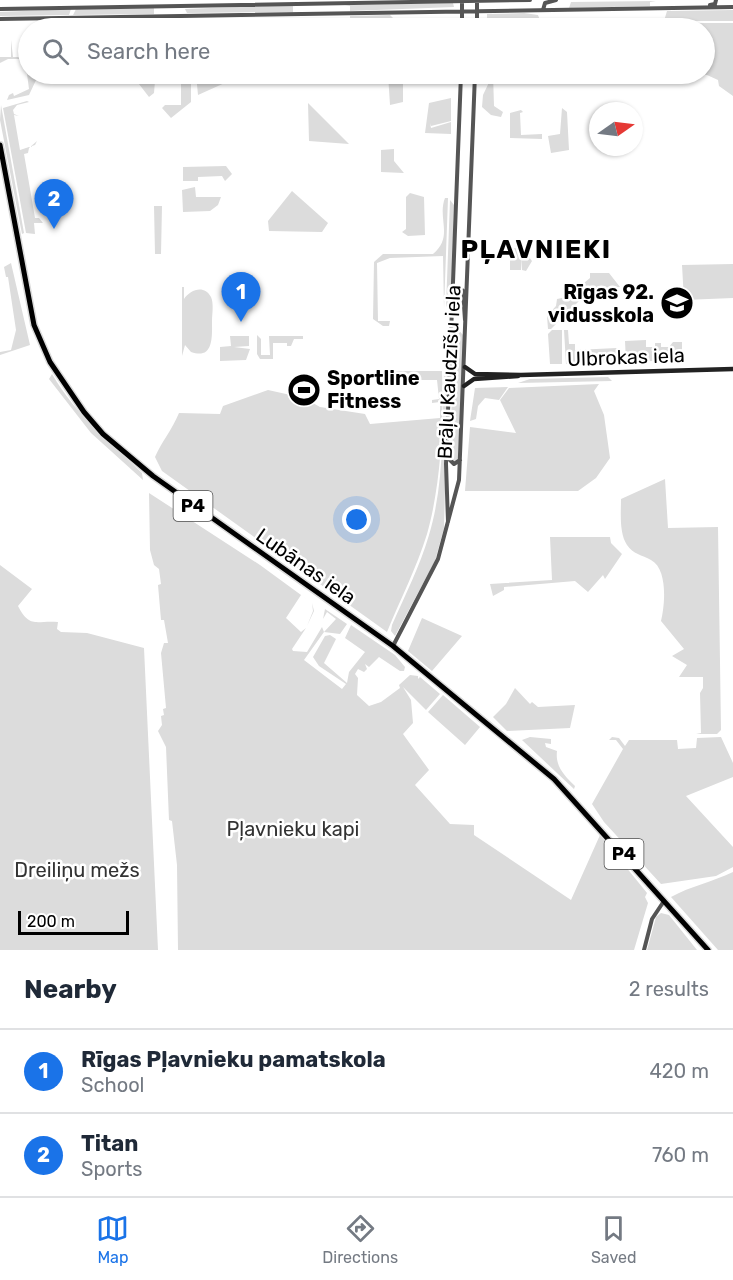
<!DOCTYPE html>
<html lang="en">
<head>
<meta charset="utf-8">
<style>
  :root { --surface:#fff; --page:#f6f6f7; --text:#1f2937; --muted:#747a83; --line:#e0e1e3; --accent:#1a73e8 }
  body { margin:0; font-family:Rubik,sans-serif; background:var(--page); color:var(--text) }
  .compass { position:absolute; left:589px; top:102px; width:54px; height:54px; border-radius:50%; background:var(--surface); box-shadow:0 2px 4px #0004; rotate:76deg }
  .scale { position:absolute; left:18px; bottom:15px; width:111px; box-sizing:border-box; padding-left:6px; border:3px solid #000; border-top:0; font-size:16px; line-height:21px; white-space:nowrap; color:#000; -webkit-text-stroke:4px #fff; paint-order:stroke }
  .you { position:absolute; left:357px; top:520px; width:21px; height:21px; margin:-15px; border:4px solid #fff; border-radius:50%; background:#1a73e8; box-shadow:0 0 0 9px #1a73e833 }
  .badge { display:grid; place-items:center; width:39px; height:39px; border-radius:50%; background:var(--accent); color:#fff; font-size:20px; font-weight:700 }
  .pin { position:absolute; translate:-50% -50px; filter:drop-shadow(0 2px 3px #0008) }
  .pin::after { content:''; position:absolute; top:32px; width:21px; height:18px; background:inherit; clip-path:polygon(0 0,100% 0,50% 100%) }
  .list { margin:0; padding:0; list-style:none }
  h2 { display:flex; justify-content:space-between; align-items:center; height:78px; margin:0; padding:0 24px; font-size:26px }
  h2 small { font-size:20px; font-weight:400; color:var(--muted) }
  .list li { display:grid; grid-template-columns:39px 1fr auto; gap:18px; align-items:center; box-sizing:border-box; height:84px; padding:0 24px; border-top:2px solid var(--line) }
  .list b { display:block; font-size:22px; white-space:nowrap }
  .list p { margin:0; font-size:20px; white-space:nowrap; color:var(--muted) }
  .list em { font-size:20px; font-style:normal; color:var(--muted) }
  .icon { flex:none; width:33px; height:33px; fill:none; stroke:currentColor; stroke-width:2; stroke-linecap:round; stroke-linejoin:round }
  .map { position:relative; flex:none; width:733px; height:950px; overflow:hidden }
  .search { position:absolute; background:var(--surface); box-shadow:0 2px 4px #0004; left:18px; right:18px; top:18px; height:66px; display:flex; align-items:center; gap:15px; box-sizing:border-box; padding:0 21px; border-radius:33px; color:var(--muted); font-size:22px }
  .sheet { height:246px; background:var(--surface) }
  nav { display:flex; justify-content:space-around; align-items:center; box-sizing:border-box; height:84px; border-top:2px solid var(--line); background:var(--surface); font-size:16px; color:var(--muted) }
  nav a { display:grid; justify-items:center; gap:3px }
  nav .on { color:var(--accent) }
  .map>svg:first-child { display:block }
  .green { fill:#dcdcdc }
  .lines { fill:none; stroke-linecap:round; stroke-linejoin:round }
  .primary-casing { stroke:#dbdbdb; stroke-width:8 }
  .tertiary { stroke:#555; stroke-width:4 }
  .secondary { stroke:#222; stroke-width:4.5 }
  .primary { stroke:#000; stroke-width:5 }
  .labels { text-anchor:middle; stroke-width:5; stroke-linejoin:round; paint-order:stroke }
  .shield { fill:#fff; stroke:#4c4c4c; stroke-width:1.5 }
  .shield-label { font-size:18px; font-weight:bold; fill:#000 }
  .poi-label { font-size:20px; font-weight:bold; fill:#000; stroke:#fff; text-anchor:end }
  .street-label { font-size:20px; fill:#000; stroke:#fff }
  .park-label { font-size:20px; fill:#333; stroke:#fff }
  .district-label { font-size:26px; font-weight:bold; letter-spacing:1.5px; fill:#000; stroke:#fff }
</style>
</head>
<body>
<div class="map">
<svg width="733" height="950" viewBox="0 0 733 950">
  <rect width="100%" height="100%" fill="#fff"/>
  <!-- green -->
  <path class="green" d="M656,1L650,2V6L569,8L571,2Z
    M453,3L454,7L350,11V6L345,5Z
    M293,5V12L187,13L185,9Z
    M154,8V14L73,15L76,9Z
    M71,9L69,15L0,16V12Z
    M733,10V21H664L667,11Z
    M524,13L538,15L541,23H490L487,19V14Z
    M390,15L394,19V25L350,24V16Z
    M693,23H733V96L719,86L718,80L707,75L695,74H704V28H694Z
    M22,39L23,56L28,57V74H34L37,78L29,95L7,100L9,95L13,93L14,96L29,89L25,59H8L0,63V57H11V40L13,57H22Z
    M191,74V102L171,118L162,108L165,105H181V83H177L176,80L155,81L154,93L149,97L132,75Z
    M196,74H258L238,77L198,95Z
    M388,74H403V102L390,105Z
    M493,74L494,106L503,112L501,117L491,115L482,107L483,95Z
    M451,98V121L431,126L430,123L431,128L451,122V134L425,133L429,103Z
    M27,101L29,102L17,105L13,110L14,114L19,116L14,115L20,150L35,145L37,141L29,148L28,153L24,154L35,218H39L43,223H34L35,234L26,233L3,108Z
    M308,103L349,144L309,141Z
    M1,105L24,233L22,234L0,120Z
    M562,108L567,112L569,150L551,153L548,136L560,134Z
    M521,110L523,112L520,113L521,135L542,134V139L510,138V113Z
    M394,149V161L404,173L381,172V150Z
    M226,166L232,174L225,181L222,176L198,177V181H183V167Z
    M195,187L196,197H221L218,205L210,211L183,212L182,190Z
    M292,191L328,223L322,232L269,231L268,221Z
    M410,193L424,197L425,235L408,236L402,232L406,229V197Z
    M445,198H448L444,309L443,256L390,258L377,263L378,321H390L389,326H383L373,319L374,262L383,254H433C454,237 437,218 445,198Z
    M450,200L454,205L451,301L446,307Z
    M154,206H162L161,254H155Z
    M510,248H522L532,261L526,271L522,270V258L521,270H510Z
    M11,263L30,345L0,355V352L11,350L16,330L8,277H6L4,267Z
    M733,264V298L684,300L682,265Z
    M590,273H609L620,287L591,289L551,329H548L547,316L556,306L557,299L567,297L590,278Z
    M182,287H184V299C190,290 204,284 211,297C214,304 212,314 212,321C212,336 214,360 191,352L185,345L182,356Z
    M454,325L464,336L458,459L453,462L450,457Z
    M552,330H562V364H550L548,334Z
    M564,330H568L569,344H575V350L617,348V362L566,364Z
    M257,335L261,339V355H270L269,336H303V339H294L291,346H287V343H273V359H260L257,354Z
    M230,336H249V346L234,347L250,349L246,360L220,361V347L231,346Z
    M646,340V347H653V361L626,362L625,341Z
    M673,342H682V361H655V343H661V347H669Z
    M444,370L448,375L444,528L435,561L395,636L391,631L392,625C405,595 420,566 429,535C445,482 442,425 444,370Z
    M376,371H442C444,421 441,485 427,534C417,567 400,600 387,632L162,471L155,457C162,441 172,430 179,413L220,414L223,406L268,390L304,398L320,407L365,414L370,424L440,418V402L432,403V400L439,399L437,380H375Z
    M52,374C78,418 107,439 142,473L143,480L91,433L49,379Z
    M608,377L612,381L518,383L530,379Z
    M599,384L594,391L604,415L610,458L596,478L578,491H465L470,427L516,433L500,400L509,388Z
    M508,387L499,400L485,398L478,406L476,419L470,421L475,388Z
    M665,479L668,528L718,527L721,730L717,734H696L701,733L700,693L703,688V677H679L687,665L672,656L684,649L661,621C665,605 668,569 651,560C642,555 633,554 627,545C619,533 621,513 621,499Z
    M149,493L260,565L312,603L314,611L307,626L313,611L312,603L301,595L286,618L301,632L306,628L292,649L293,651L307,652L322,627L324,632L336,619L327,612L323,619L325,609L347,624L340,634L324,632L304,660L342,689L346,684L319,666L313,657L325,636L330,635L336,639L324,663L347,683L349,672L365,652L345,638L351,625L395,655L405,667L404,671H400L379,657L369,667L365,664L367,669L364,672L358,669L355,674L358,678L357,695L369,706L381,702L400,688L399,685L410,675L418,676V679L420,677L440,694L426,710L403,687L411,700L413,723L403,734L429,770L415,785L450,824L474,825V835L571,900L600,835L647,893L645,897L648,903L634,950H178L177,865L172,821L169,820L166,747L158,731L162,725L161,716L164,715L163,709L166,708L161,653L164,643H168L164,620H161L158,585L161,584L159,569L154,565L150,550Z
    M550,537H610L611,543L622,554L605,579L603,575L588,592L575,581L504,587V590L493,596L490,584L552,580Z
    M0,565L32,589L18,606C30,629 36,620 58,622L57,629L61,632L87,633L144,648L158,950H0Z
    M422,618L462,636L432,671L408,651Z
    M515,688L530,704L532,702L538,707L575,705L570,728L507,731L493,717L506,704Z
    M443,695L480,727L465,745L428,712Z
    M530,737L551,739V744L545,743L546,747L557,751C555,767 565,776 575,786L574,789L522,740Z
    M612,737L619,738L625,746L629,740H677L678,749L696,748L697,738L721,737L733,763V777L686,796L733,847V867L716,876L661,884L604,822L592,804L623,749L616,740H609Z
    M733,872V950H718L671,897C691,886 712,882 733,872Z
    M661,913L669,915L697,950H647L656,917Z"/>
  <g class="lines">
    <defs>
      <path id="primary" d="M0,145L34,325L50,362L84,412L103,434L153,476L393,646L554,779L708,950"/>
    </defs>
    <!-- primary casing -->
    <use href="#primary" class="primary-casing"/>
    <!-- tertiary -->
    <path class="tertiary" d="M462,1V28
      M710,5L715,4L716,0
      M0,9L530,0
      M543,10L545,3L556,0
      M0,19L733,7
      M477,28V1
      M468,74H472
      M453,290L459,287L463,291L465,320
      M448,458L454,464L460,460
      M448,522L446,464L461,74
      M393,646L438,559L459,480L475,74
      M644,950L652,919L664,901"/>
    <!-- secondary -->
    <path class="secondary" d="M465,367L475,374L521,375L733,369
      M464,386L474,379L518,376"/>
    <!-- primary -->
    <use href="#primary" class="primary"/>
  </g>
  <!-- icons -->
  <defs>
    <symbol id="school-disc" viewBox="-11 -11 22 22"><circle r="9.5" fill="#000" stroke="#fff"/><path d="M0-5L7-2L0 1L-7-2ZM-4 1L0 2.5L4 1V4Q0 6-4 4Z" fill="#fff"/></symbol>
    <symbol id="stadium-disc" viewBox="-11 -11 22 22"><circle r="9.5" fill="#000" stroke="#fff"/><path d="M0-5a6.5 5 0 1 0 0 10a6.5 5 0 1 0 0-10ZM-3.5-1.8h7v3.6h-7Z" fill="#fff"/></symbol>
  </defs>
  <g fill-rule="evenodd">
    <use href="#school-disc" x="658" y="284" width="38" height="38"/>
    <use href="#stadium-disc" x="285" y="371" width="38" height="38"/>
  </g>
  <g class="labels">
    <!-- shield labels -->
    <g class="shield">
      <rect x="173.5" y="491" width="39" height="30" rx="4.5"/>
      <rect x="604.5" y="839" width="39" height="30" rx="4.5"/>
    </g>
    <g class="shield-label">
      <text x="193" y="512">P4</text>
      <text x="624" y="860">P4</text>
    </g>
    <!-- poi labels -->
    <g class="poi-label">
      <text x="654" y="299">Rīgas 92.<tspan x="654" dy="23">vidusskola</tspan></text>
      <text x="327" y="385" text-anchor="start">Sportline<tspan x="327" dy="23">Fitness</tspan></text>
    </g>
    <!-- street labels -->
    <g class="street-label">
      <text transform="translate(626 357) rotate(-2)" y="7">Ulbrokas iela</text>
      <text transform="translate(449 372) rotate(-87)" y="7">Brāļu Kaudzīšu iela</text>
      <text transform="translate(306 566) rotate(35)" y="7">Lubānas iela</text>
    </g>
    <!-- park labels -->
    <g class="park-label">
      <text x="293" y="836">Pļavnieku kapi</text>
      <text x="77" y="877">Dreiliņu mežs</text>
    </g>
    <!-- district labels -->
    <g class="district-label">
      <text x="536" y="258">PĻAVNIEKI</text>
    </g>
  </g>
</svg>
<svg class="compass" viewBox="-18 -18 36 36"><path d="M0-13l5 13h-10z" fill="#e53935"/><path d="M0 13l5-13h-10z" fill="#747a83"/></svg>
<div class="scale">200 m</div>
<div class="you"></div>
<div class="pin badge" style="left:241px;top:322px">1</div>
<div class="pin badge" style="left:54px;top:229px">2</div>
<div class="search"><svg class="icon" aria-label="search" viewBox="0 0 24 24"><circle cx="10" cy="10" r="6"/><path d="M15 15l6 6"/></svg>Search here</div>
</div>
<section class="sheet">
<h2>Nearby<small>2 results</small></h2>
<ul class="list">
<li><span class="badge">1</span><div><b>Rīgas Pļavnieku pamatskola</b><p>School</p></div><em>420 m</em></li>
<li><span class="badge">2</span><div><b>Titan</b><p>Sports</p></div><em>760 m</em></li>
</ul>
</section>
<nav>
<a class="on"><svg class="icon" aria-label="map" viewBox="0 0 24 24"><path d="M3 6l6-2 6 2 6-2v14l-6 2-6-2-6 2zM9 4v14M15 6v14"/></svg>Map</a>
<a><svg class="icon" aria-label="directions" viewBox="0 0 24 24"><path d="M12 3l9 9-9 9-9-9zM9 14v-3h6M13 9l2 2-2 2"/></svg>Directions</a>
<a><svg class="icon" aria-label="saved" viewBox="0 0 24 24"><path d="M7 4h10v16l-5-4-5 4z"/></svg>Saved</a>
</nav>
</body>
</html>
